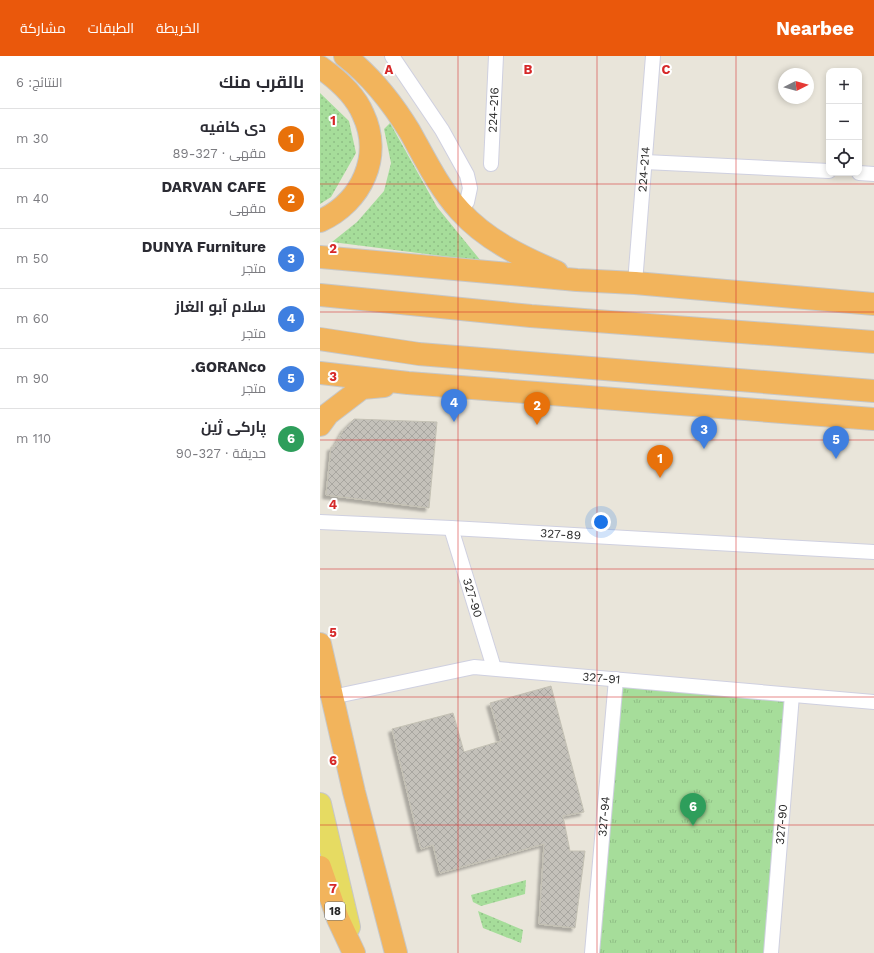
<!DOCTYPE html>
<html lang="ar">
<head>
<meta charset="utf-8">
<style>
  :root { --surface:#fff; --page:#f2f2f3; --text:#2b2b33; --muted:#7c7c81; --line:#e1e1e2; --accent:#ea580c }
  body { margin:0; font-family:"Work Sans",Cairo,sans-serif; background:var(--page); color:var(--text); direction:rtl }
  .controls { position:absolute; right:12px; top:12px; display:grid; overflow:hidden; border-radius:8px; box-shadow:0 2px 6px #0003 }
  .controls button { width:36px; height:36px; display:grid; place-items:center; padding:0; border:0; border-bottom:1px solid var(--line); background:var(--surface); color:var(--text); font:20px sans-serif }
  .compass { position:absolute; left:458px; top:12px; width:36px; height:36px; border-radius:50%; background:var(--surface); box-shadow:0 2px 6px #0003; rotate:84deg }
  .you { position:absolute; left:281px; top:466px; width:14px; height:14px; margin:-10px; border:3px solid #fff; border-radius:50%; background:#1a73e8; box-shadow:0 0 0 6px #1a73e833 }
  .badge { display:grid; place-items:center; width:26px; height:26px; border-radius:50%; background:var(--accent); color:#fff; font-size:13px; font-weight:700 }
  .pin { position:absolute; translate:-50% -33px; filter:drop-shadow(0 1px 2px #0008) }
  .pin::after { content:''; position:absolute; top:21px; width:14px; height:12px; background:inherit; clip-path:polygon(0 0,100% 0,50% 100%) }
  .list { margin:0; padding:0; list-style:none }
  h2 { display:flex; justify-content:space-between; align-items:center; height:52px; margin:0; padding:0 16px; font-size:17px }
  h2 small { font-size:13px; font-weight:400; color:var(--muted) }
  .list li { display:grid; grid-template-columns:26px 1fr auto; gap:12px; align-items:center; box-sizing:border-box; height:60px; padding:0 16px; border-top:1px solid var(--line) }
  .list b { display:block; font-size:15px; white-space:nowrap }
  .list p { margin:0; font-size:13px; white-space:nowrap; color:var(--muted) }
  .list em { font-size:13px; font-style:normal; color:var(--muted) }
  .icon { flex:none; width:22px; height:22px; fill:none; stroke:currentColor; stroke-width:2; stroke-linecap:round; stroke-linejoin:round }
  .map { position:relative; flex:none; width:554px; height:897px; overflow:hidden; direction:ltr }
  header { display:flex; align-items:center; gap:24px; box-sizing:border-box; height:56px; padding:0 20px; background:var(--accent); color:#fff }
  header strong { font-size:19px }
  nav { display:flex; gap:22px; margin-inline-start:auto; font-size:14px }
  main { display:flex }
  aside { flex:1; background:var(--surface) }
  .map>svg:first-child { display:block }
  .grass { fill:url(#grass-dots) }
  .park { fill:url(#park-tufts) }
  .building { fill:url(#building-cross-hatch); stroke:#c4c1b4; filter:url(#shadow) }
  .lines { fill:none; stroke-linecap:round; stroke-linejoin:round }
  .street-casing { stroke:#cfd0e0; stroke-width:16 }
  .primary-casing { stroke:#c7c7c7; stroke-width:24 }
  .highway-casing { stroke:#c7c7c7; stroke-width:24 }
  .street { stroke:#fff; stroke-width:14 }
  .primary { stroke:#e6db62; stroke-width:22 }
  .highway { stroke:#f2b45c; stroke-width:22 }
  .grid { fill:none; stroke:#d62828; stroke-width:1; stroke-opacity:0.55 }
  .labels { text-anchor:middle; stroke-width:4; stroke-linejoin:round; paint-order:stroke }
  .shield { fill:#fff; stroke:#686868; stroke-width:1 }
  .shield-label { font-size:11px; font-weight:bold; fill:#282828 }
  .street-label { font-size:12px; fill:#282828; stroke:#fff }
  .grid-label { font-size:13px; text-anchor:middle; font-weight:bold; fill:#d62828; stroke:#fff; stroke-width:4; stroke-linejoin:round; paint-order:stroke }
</style>
</head>
<body>
<header>
<strong>Nearbee</strong>
<nav><a>الخريطة</a><a>الطبقات</a><a>مشاركة</a></nav>
</header>
<main>
<div class="map">
<svg width="554" height="897" viewBox="0 0 554 897">
  <defs>
    <pattern id="grass-dots" width="8" height="8" patternUnits="userSpaceOnUse"><rect width="8" height="8" fill="#a6dd9a"/><path d="M2 2h.1M6 6h.1" fill="none" stroke="#8fbe85" stroke-width="1.8" stroke-linecap="round"/></pattern>
    <pattern id="park-tufts" width="24" height="20" patternUnits="userSpaceOnUse"><rect width="24" height="20" fill="#a6dd9a"/><path d="M3 7l-1-3M5 7V3M7 7l1-3M15 17l-1-3M17 17v-4M19 17l1-3" fill="none" stroke="#8fbe85"/></pattern>
    <pattern id="building-cross-hatch" width="8" height="8" patternUnits="userSpaceOnUse"><rect width="8" height="8" fill="#c4c1ba"/><path d="M0 0l8 8M0 8l8-8" fill="none" stroke="#a8a6a0"/></pattern>
    <filter id="shadow"><feDropShadow dx="-3.5" dy="3.5" stdDeviation="1" flood-color="#0004"/></filter>
  </defs>
  <rect width="100%" height="100%" fill="#e9e5da"/>
  <!-- grass -->
  <path class="grass" d="M0,37L29,65L36,97L11,141L0,148Z
    M70,67L117,151L161,205L12,186L37,166L64,135L71,107L64,73Z
    M206,824L205,838L161,850L153,846L151,839Z
    M158,855L203,874L201,887L163,872Z"/>
  <!-- park -->
  <path class="park" d="M301,629L466,644L446,897H279Z"/>
  <!-- building -->
  <path class="building" d="M34,363L117,366L109,452L6,439L11,391H14L24,373Z
    M231,630L264,756L243,760L250,795H265L255,872L219,868L224,788L120,817L113,789L101,793L72,673L133,657L144,696L181,685L170,647Z"/>
  <g class="lines">
    <defs>
      <g id="street">
        <path d="M72,0L122,74L147,119L150,132L147,146L140,155"/>
        <path d="M325,106L509,115"/>
        <path id="s1" d="M171,108L176,0"/>
        <path d="M539,117L554,118"/>
        <path id="s2" d="M315,227L333,0"/>
        <path id="s3" d="M0,466L131,472L554,496"/>
        <path id="s4" d="M131,472L174,612"/>
        <path id="s5" d="M12,641L154,611L554,646"/>
        <path id="s6" d="M272,897L296,623"/>
        <path id="s7" d="M451,897L472,639"/>
      </g>
      <path id="primary" d="M0,748L29,871"/>
      <path id="highway" d="M25,0C51,20 73,48 90,76C105,103 119,132 140,155C166,184 202,201 237,216
        M0,11C17,23 35,38 43,58C63,100 42,146 0,165
        M0,201L257,224L315,227L554,248
        M0,239L211,260L554,286
        M0,283L99,298L554,335
        M0,317L88,327L554,363
        M0,369L8,358L42,332L64,330
        M0,588L34,736L76,897
        M0,811L18,863L34,897"/>
    </defs>
    <!-- street casing -->
    <use href="#street" class="street-casing"/>
    <!-- primary casing -->
    <use href="#primary" class="primary-casing"/>
    <!-- highway casing -->
    <use href="#highway" class="highway-casing"/>
    <!-- street -->
    <use href="#street" class="street"/>
    <!-- primary -->
    <use href="#primary" class="primary"/>
    <!-- highway -->
    <use href="#highway" class="highway"/>
  </g>
  <!-- grid -->
  <path class="grid" d="M138,0V897M277,0V897M416,0V897M0,128H554M0,256H554M0,384H554M0,513H554M0,641H554M0,769H554"/>
  <g class="labels">
    <!-- shield labels -->
    <rect class="shield" x="5" y="846" width="20" height="18" rx="3"/>
    <g class="shield-label">
      <text x="15" y="859">18</text>
    </g>
    <!-- street labels -->
    <g class="street-label">
      <text dy="4" stroke="none"><textPath href="#s1" startOffset="54">224-216</textPath></text>
      <text dy="4" stroke="none"><textPath href="#s2" startOffset="114">224-214</textPath></text>
      <text dy="4" stroke="none"><textPath href="#s3" startOffset="241">327-89</textPath></text>
      <text dy="4" stroke="none"><textPath href="#s4" startOffset="73">327-90</textPath></text>
      <text dy="4" stroke="none"><textPath href="#s5" startOffset="273">327-91</textPath></text>
      <text dy="4" stroke="none"><textPath href="#s6" startOffset="137">327-94</textPath></text>
      <text dy="4" stroke="none"><textPath href="#s7" startOffset="129">327-90</textPath></text>
    </g>
  </g>
  <g class="grid-label">
    <text x="69" y="18">A</text>
    <text x="208" y="18">B</text>
    <text x="346" y="18">C</text>
    <text x="13" y="69">1</text>
    <text x="13" y="197">2</text>
    <text x="13" y="325">3</text>
    <text x="13" y="453">4</text>
    <text x="13" y="581">5</text>
    <text x="13" y="709">6</text>
    <text x="13" y="837">7</text>
  </g>
</svg>
<div class="controls">
<button>+</button>
<button>−</button>
<button><svg class="icon" aria-label="locate" viewBox="0 0 24 24"><circle cx="12" cy="12" r="6"/><path d="M12 2v4M12 18v4M2 12h4M18 12h4"/></svg></button>
</div>
<svg class="compass" viewBox="-18 -18 36 36"><path d="M0-13l5 13h-10z" fill="#e53935"/><path d="M0 13l5-13h-10z" fill="#7c7c81"/></svg>
<div class="you"></div>
<div class="pin badge" style="left:340px;top:422px;background:#e8710a">1</div>
<div class="pin badge" style="left:217px;top:369px;background:#e8710a">2</div>
<div class="pin badge" style="left:384px;top:393px;background:#3f7fe0">3</div>
<div class="pin badge" style="left:134px;top:366px;background:#3f7fe0">4</div>
<div class="pin badge" style="left:516px;top:403px;background:#3f7fe0">5</div>
<div class="pin badge" style="left:373px;top:770px;background:#2e9e5b">6</div>
</div>
<aside>
<h2>بالقرب منك<small>النتائج: 6</small></h2>
<ul class="list">
<li><span class="badge" style="background:#e8710a">1</span><div><b>دى كافيه</b><p>مقهى · 327-89</p></div><em>30 m</em></li>
<li><span class="badge" style="background:#e8710a">2</span><div><b>DARVAN CAFE</b><p>مقهى</p></div><em>40 m</em></li>
<li><span class="badge" style="background:#3f7fe0">3</span><div><b>DUNYA Furniture</b><p>متجر</p></div><em>50 m</em></li>
<li><span class="badge" style="background:#3f7fe0">4</span><div><b>سلام آبو الغاز</b><p>متجر</p></div><em>60 m</em></li>
<li><span class="badge" style="background:#3f7fe0">5</span><div><b>GORANco.</b><p>متجر</p></div><em>90 m</em></li>
<li><span class="badge" style="background:#2e9e5b">6</span><div><b>پارکی ژین</b><p>حديقة · 327-90</p></div><em>110 m</em></li>
</ul>
</aside>
</main>
</body>
</html>
